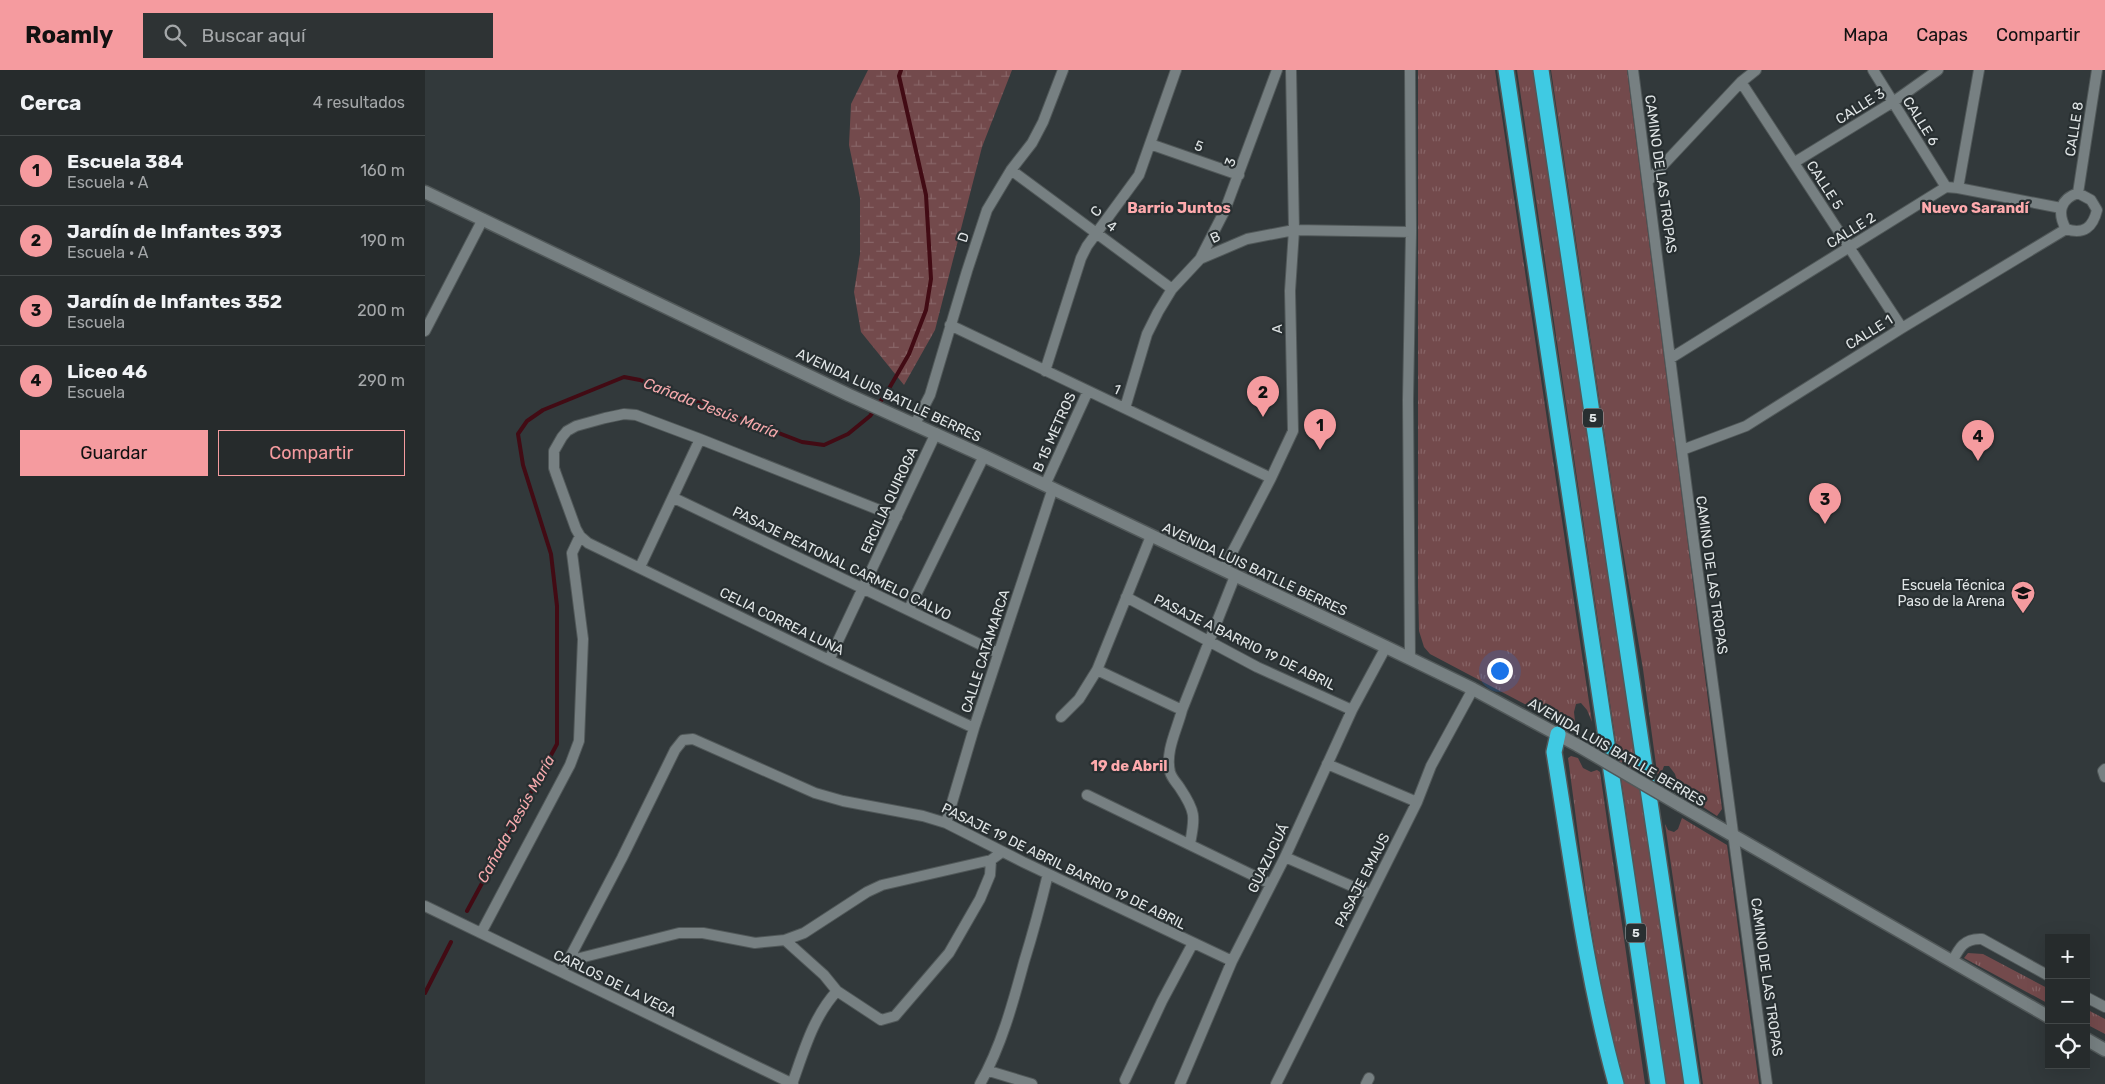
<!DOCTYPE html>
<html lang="es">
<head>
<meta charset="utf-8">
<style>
  :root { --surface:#262b2c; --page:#2e3334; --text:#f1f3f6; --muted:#a4a7a9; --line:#424748; --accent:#f59b9f }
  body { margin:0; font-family:Rubik,sans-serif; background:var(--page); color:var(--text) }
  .controls { position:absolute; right:15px; bottom:15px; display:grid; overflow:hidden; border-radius:0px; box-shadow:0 5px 20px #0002 }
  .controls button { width:45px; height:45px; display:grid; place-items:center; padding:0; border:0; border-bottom:1px solid var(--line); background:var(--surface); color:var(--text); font:25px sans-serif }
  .you { position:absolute; left:1074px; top:600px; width:18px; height:18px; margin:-12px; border:4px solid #fff; border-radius:50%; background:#1a73e8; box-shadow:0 0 0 8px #1a73e833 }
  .badge { display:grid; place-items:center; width:32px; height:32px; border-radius:50%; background:var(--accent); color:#111; font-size:16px; font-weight:700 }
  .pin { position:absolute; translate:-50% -41px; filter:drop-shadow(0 1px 2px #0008) }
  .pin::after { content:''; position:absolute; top:26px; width:18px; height:15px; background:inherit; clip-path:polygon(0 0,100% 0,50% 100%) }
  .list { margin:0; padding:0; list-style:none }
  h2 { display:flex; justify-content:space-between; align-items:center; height:65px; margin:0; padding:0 20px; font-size:21px }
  h2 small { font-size:16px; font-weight:400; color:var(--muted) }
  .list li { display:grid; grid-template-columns:32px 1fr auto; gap:15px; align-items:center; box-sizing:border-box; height:70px; padding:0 20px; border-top:1px solid var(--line) }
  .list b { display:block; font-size:19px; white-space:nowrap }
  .list p { margin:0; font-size:16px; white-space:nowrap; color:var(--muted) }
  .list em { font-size:16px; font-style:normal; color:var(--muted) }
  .actions { display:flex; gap:10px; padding:15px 20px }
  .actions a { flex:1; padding:11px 0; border:1px solid var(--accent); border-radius:0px; text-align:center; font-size:18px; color:var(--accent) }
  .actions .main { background:var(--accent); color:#111 }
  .icon { flex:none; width:28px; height:28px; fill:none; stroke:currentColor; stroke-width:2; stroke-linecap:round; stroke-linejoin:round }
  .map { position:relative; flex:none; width:1680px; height:1014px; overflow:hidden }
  header { display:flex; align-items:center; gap:30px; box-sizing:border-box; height:70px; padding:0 25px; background:var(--accent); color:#111 }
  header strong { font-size:24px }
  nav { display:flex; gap:28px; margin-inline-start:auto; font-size:18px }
  .search { width:350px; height:45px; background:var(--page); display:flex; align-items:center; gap:12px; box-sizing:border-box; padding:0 18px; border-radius:0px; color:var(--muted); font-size:19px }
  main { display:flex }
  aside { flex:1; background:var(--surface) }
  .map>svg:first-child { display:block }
  .grass { fill:url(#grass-tufts) }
  .wetland { fill:url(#wetland-marsh) }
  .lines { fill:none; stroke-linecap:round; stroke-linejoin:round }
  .stream { stroke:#420b14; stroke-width:4 }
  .street-casing { stroke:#515859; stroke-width:12 }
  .secondary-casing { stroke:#515859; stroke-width:15 }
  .highway-casing { stroke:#515859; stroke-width:18 }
  .street { stroke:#778082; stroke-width:10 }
  .secondary { stroke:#778082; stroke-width:12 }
  .highway { stroke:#3fcae3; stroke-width:15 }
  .secondary-bridge-casing { stroke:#515859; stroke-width:15; stroke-linecap:butt }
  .secondary-bridge { stroke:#778082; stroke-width:12 }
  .labels { text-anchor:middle; stroke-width:4.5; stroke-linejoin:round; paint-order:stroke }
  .shield { fill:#282f31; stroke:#a9aeb0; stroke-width:1 }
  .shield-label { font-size:12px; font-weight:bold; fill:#e0e5e6 }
  .street-label { font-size:14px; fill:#e0e5e6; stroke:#282f31 }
  .poi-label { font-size:14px; fill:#e0e5e6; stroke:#282f31; text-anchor:end }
  .neighbourhood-label { font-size:15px; font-weight:bold; fill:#feaaad; stroke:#282f31 }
  .water-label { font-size:15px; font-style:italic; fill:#f7aaad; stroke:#282f31 }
</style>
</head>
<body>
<header>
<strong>Roamly</strong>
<div class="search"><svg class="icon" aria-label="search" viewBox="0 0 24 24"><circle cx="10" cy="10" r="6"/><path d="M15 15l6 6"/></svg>Buscar aquí</div>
<nav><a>Mapa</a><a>Capas</a><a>Compartir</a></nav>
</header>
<main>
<aside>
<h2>Cerca<small>4 resultados</small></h2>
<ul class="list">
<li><span class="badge">1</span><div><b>Escuela 384</b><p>Escuela · A</p></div><em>160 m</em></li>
<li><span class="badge">2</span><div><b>Jardín de Infantes 393</b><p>Escuela · A</p></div><em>190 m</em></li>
<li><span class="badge">3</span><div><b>Jardín de Infantes 352</b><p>Escuela</p></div><em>200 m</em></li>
<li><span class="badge">4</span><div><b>Liceo 46</b><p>Escuela</p></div><em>290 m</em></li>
</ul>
<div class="actions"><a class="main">Guardar</a><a>Compartir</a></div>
</aside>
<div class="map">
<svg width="1680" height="1014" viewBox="0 0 1680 1014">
  <defs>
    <pattern id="grass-tufts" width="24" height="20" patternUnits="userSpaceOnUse" patternTransform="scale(1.25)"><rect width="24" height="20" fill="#734a4c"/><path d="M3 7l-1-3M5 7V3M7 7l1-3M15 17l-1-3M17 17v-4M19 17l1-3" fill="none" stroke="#876466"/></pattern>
    <pattern id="wetland-marsh" width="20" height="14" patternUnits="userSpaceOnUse" patternTransform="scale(1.25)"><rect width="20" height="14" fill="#734a4c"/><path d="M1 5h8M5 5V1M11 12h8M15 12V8" fill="none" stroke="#876466"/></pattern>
  </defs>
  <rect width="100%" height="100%" fill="#32393b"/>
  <!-- grass -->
  <path class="grass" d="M993,0H1070L1167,652L1162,640L1156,633L1151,634L1149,642L1151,661L1005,584L999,577L994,561L993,517Z
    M1092,0H1110L1260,1014H1241Z
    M1126,0H1202L1296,731L1297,739L1292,746L1255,722L1250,704L1244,696H1239L1234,709L1232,702L1218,599L1187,416Z
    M1146,686L1153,688L1158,698L1166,702L1172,700L1175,702L1220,1014H1199C1169,907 1158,798 1143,688Z
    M1257,748L1302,775L1334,1014H1278L1240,754L1243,760L1249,762L1253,759Z
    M1543,883L1558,884L1624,919V934L1539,888Z
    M1661,939L1680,949V964L1661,954Z"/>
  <!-- wetland -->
  <path class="wetland" d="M443,0H587L557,77L510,260L479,315L436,262L429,222L435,184V128L424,75L426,34Z"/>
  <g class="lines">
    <!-- stream -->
    <path class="stream" d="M42,841L132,674V536L126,484L98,395L93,364L102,351L118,340L199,307L215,310L377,372L399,375L423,364L445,346L462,322L484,284L501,240L506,209L501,125L474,6L476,0
      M0,923L26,872"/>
    <defs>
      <path id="street" d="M985,0L986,162L983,330L985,589
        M1208,0L1268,467L1342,1014
        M1448,0L1521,117
        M1316,12L1477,258
        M725,74L814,105
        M1370,92L1468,32L1513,0
        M586,100L747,219
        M1223,111L1316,12L1331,0
        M1533,118L1554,0
        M1653,123L1672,0
        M1653,123L1666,130L1672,140C1668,157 1659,165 1641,159C1632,143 1635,129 1653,123Z
        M775,189L800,140L852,0
        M525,255L846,408
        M0,261L58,149
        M1246,288L1521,117L1533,118L1636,138
        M620,301L656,188L662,176L714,105L751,0
        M700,338L722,264L733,242L747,219L775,189L822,169L869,160L986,162
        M490,354L505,325L542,201L562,140L586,100L607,73L618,52L638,0
        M1257,380L1321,356L1477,258L1641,159
        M620,415L663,321
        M249,428L573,583
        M472,447L275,369L211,345L199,344L180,348L151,356L142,361L137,367L129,381V398L131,404L151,459L155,466L163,473L404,590L549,658
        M215,497L275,369
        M798,500L846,408L868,361L865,221L869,160L866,0
        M701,527L832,597L927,640
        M484,539L559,386
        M404,590L511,363
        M672,600L757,640
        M636,647L654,629L672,600L726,466
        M902,694L992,732
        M1680,699L1678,701L1680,707
        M662,725L846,814
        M521,753L549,658L628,418
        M765,774C770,746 771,742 755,718C752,713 747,709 745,702C740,681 752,660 757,640L810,506
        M860,787L945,824
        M0,836L368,1014
        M56,863L145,695L154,671L158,569L147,483L155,466
        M360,870L399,905L412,921L456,950L470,946L524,883L555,829L565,805L566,790
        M143,891L254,863H278L330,873L360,870L379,863L442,822L457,815L566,790L577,782
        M1527,892C1534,878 1539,868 1557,869L1624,906
        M136,901L143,891L197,788L250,680L258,670L268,669L390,723L418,731L498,746L521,753L598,792L807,891
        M1661,927L1680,937
        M564,1001L607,1014
        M700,1010L737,931L768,873
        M367,1014C379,981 388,947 412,921
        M555,1014C576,977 588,933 599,892C608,863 616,833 623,804
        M755,1014L807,891L860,787L927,640L961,577
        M851,1014L992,732L1006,696L1048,619
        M941,1014L944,1008"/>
      <path id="secondary" d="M0,122L424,325L559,386L961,577L1048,619L1154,676
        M1255,735L1624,947
        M1661,969L1680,980"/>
      <path id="highway" d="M1081,0L1233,1014
        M1116,0L1267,1014
        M1133,664L1129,682C1147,793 1161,905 1191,1014"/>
    </defs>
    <!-- street casing -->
    <use href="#street" class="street-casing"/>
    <!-- secondary casing -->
    <use href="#secondary" class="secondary-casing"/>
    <!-- highway casing -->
    <use href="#highway" class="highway-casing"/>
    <!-- street -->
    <use href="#street" class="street"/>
    <!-- secondary -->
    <use href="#secondary" class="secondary"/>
    <!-- highway -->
    <use href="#highway" class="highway"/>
    <defs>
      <path id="secondary-bridge" d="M1154,676L1255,735"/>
    </defs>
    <!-- secondary-bridge casing -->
    <use href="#secondary-bridge" class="secondary-bridge-casing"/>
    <!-- secondary-bridge -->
    <use href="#secondary-bridge" class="secondary-bridge"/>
  </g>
  <!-- icons -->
  <defs>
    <symbol id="school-pin" viewBox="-11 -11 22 30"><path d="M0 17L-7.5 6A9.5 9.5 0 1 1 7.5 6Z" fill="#f59b9f" stroke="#282f31"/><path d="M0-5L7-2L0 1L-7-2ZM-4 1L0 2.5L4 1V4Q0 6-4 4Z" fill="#111"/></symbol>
  </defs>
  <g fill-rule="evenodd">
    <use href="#school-pin" x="1584" y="509" width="28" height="38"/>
  </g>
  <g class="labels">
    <!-- shield labels -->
    <g class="shield">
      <rect x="1158" y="338.5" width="20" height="19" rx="4"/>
      <rect x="1201" y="853.5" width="20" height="19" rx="4"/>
    </g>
    <g class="shield-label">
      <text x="1168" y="352">5</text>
      <text x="1211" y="867">5</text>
    </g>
    <!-- street labels -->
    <g class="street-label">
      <text transform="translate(1435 36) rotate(-32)" y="5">CALLE 3</text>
      <text transform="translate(1496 51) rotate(58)" y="5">CALLE 6</text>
      <text transform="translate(1649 59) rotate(-81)" y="5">CALLE 8</text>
      <text transform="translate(774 76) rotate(19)" y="5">5</text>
      <text transform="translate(805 92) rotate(-70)" y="5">3</text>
      <text transform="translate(1236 104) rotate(82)" y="5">CAMINO DE LAS TROPAS</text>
      <text transform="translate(1400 115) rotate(57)" y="5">CALLE 5</text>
      <text transform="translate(671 141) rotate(-54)" y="5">C</text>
      <text transform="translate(687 156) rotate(36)" y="5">4</text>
      <text transform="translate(1426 160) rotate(-32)" y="5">CALLE 2</text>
      <text transform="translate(538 167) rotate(-72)" y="5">D</text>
      <text transform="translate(790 167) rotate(-25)" y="5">B</text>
      <text transform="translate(852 259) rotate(-91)" y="5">A</text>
      <text transform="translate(1444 262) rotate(-32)" y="5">CALLE 1</text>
      <text transform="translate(692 319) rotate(25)" y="5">1</text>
      <text transform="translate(464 325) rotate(25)" y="5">AVENIDA LUIS BATLLE BERRES</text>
      <text transform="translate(629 362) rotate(-66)" y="5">B 15 METROS</text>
      <text transform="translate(464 430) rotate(-65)" y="5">ERCILIA QUIROGA</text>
      <text transform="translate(417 493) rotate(26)" y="5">PASAJE PEATONAL CARMELO CALVO</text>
      <text transform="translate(830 499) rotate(25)" y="5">AVENIDA LUIS BATLLE BERRES</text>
      <text transform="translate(1287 505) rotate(82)" y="5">CAMINO DE LAS TROPAS</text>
      <text transform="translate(357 551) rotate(26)" y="5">CELIA CORREA LUNA</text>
      <text transform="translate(820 572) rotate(26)" y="5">PASAJE A BARRIO 19 DE ABRIL</text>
      <text transform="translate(560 581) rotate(-72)" y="5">CALLE CATAMARCA</text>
      <text transform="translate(1192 682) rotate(30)" y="5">AVENIDA LUIS BATLLE BERRES</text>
      <text transform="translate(843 788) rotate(-64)" y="5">GUAZUCUÁ</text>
      <text transform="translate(639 796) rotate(26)" y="5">PASAJE 19 DE ABRIL BARRIO 19 DE ABRIL</text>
      <text transform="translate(937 810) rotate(-63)" y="5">PASAJE EMAUS</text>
      <text transform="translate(1342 907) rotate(82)" y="5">CAMINO DE LAS TROPAS</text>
      <text transform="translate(190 913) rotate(26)" y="5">CARLOS DE LA VEGA</text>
    </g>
    <!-- poi labels -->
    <g class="poi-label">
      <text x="1580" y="520">Escuela Técnica<tspan x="1580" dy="16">Paso de la Arena</tspan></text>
    </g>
    <!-- neighbourhood labels -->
    <g class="neighbourhood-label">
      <text x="754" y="143">Barrio Juntos</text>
      <text x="1550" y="143">Nuevo Sarandí</text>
      <text x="704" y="701">19 de Abril</text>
    </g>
    <!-- water labels -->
    <g class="water-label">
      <text transform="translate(286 338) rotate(21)" y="5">Cañada Jesús María</text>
      <text transform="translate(91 749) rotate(-61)" y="5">Cañada Jesús María</text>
    </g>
  </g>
</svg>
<div class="controls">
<button>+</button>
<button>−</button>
<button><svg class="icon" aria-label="locate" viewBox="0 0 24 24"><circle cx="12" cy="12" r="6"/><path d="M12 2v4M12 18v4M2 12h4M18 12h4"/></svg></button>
</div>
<div class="you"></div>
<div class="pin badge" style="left:895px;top:380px">1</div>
<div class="pin badge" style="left:838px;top:347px">2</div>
<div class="pin badge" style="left:1400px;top:454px">3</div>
<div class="pin badge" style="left:1553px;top:391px">4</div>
</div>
</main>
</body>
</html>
